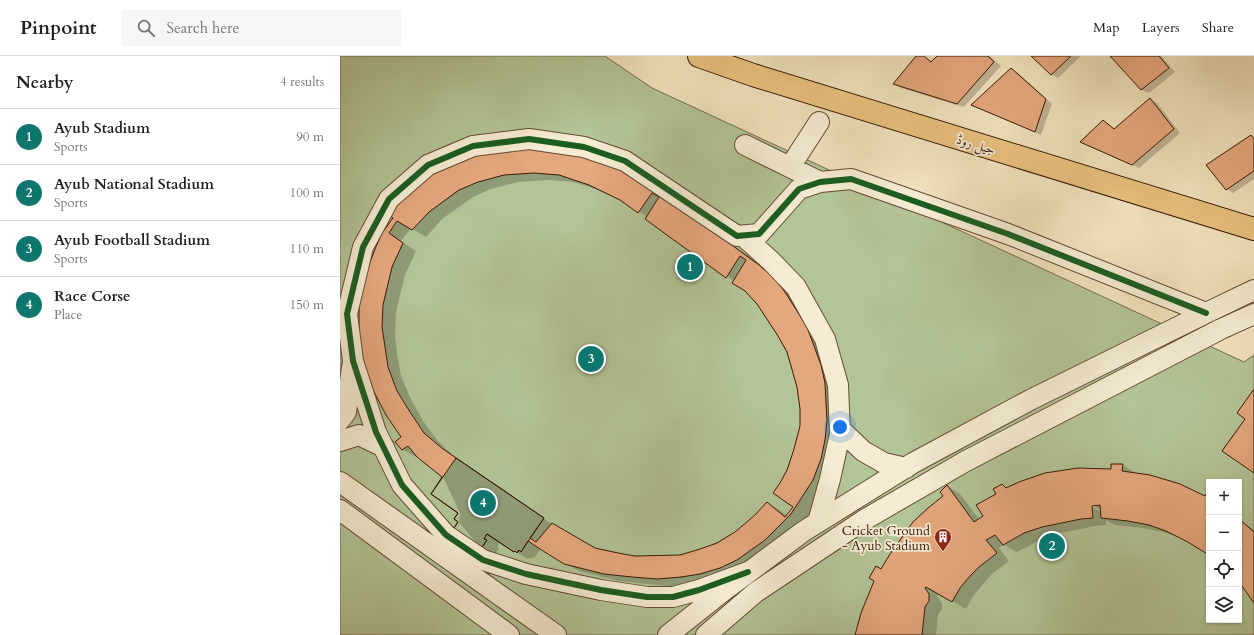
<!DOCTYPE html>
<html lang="en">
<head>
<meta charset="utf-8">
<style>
  :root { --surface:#fff; --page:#f6f6f6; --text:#202124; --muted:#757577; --line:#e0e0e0; --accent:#0f766e }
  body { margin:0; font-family:Cardo,Amiri,serif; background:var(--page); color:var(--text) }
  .controls { position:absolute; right:12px; bottom:12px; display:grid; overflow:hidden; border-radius:0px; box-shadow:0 1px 3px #0004 }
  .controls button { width:36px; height:36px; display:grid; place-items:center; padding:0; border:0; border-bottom:1px solid var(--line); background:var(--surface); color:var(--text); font:20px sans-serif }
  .you { position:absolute; left:500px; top:371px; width:14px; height:14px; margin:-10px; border:3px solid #fff; border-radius:50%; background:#1a73e8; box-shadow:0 0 0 6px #1a73e833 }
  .badge { display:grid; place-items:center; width:26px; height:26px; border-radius:50%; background:var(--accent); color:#fff; font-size:13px; font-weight:700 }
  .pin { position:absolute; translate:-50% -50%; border:2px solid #fff; box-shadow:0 1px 4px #0006 }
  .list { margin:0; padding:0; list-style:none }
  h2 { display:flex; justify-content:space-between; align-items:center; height:52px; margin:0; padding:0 16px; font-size:17px }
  h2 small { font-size:13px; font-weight:400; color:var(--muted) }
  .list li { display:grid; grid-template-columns:26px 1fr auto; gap:12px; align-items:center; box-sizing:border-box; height:56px; padding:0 16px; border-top:1px solid var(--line) }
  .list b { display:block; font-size:15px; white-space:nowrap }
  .list p { margin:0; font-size:13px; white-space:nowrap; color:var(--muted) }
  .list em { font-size:13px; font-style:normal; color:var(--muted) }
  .icon { flex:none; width:22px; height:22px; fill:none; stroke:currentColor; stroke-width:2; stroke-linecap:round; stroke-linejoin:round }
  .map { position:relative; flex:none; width:914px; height:579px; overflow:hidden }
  header { display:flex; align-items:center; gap:24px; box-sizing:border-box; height:56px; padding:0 20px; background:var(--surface); border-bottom:1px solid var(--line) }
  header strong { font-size:19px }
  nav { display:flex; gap:22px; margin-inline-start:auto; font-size:14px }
  .search { width:280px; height:36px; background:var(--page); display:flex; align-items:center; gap:10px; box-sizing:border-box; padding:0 14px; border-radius:0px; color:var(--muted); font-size:15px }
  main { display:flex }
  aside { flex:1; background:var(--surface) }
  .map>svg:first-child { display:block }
  .green { fill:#b3c496; stroke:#766e4e; fill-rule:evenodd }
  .shadow { fill:#0003; fill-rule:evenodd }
  .building { fill:#e5a77d; stroke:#381907; fill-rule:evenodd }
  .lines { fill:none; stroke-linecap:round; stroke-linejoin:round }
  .minor-casing { stroke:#664b34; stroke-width:22 }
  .major-casing { stroke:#381907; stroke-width:24 }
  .minor { stroke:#f5ecd3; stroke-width:20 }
  .major { stroke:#e8c17e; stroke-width:22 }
  .cycleway-casing { stroke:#f5ecd3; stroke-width:8 }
  .cycleway { stroke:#1b5e20; stroke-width:6 }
  .labels { text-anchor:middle; stroke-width:3.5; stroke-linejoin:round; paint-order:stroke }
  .street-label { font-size:13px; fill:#381907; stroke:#f5ecd3 }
  .poi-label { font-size:13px; fill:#381907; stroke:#f5ecd3; text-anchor:end }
</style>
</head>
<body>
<header>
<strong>Pinpoint</strong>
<div class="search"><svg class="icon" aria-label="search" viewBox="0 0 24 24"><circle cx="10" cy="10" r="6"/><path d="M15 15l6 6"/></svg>Search here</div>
<nav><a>Map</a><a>Layers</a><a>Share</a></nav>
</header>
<main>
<aside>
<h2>Nearby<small>4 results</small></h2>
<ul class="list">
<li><span class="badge">1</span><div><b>Ayub Stadium</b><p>Sports</p></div><em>90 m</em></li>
<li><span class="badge">2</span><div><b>Ayub National Stadium</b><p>Sports</p></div><em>100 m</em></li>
<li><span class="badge">3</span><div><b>Ayub Football Stadium</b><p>Sports</p></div><em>110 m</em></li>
<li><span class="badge">4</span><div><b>Race Corse</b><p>Place</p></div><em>150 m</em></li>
</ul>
</aside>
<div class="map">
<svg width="914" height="579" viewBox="0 0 914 579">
  <rect width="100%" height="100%" fill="#f0e2bc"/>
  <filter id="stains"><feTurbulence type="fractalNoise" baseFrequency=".005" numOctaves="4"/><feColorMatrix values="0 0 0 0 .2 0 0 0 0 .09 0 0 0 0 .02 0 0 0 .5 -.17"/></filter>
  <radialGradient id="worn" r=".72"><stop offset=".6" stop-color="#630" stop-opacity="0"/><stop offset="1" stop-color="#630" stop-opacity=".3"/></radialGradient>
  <!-- green -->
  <path class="green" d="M0,0H265L312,32L904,306L914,299V579H0ZM869,426H899V564H869Z"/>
  <!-- shadow -->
  <path class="shadow" d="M578,0H583L592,6L599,0H650L661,10L624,51L561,32L554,28Z
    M693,0H741L718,22L711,18Z
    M771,0H821L835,16L809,37L802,34Z
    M671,13L678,17L712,48L701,79L633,49Z
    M810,43L817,47L840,77L799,112L748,89L763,65L775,73Z
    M911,80L914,82V123L893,137L887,133Z
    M144,98L323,138L433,218L447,231L494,317L486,432L464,466L411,511L354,528L331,530L306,528L279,525L239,515L201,493L194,502L192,501L191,503L188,502V503L160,486L157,491L159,492L154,501L141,493L119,466L120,457L103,421L77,400L76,401L62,393L63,381L20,245L54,162ZM208,124L233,126L264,136L286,147L307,161L306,163L394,225L405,235L417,247L448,295L458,331L461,353V370L455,393L447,414L454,451L447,460L441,455L428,447L416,460L396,477L378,488L340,500L295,501L255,493L216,471L116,402L98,385L83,365L71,343L61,320L57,297L55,279L56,256L65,219L76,195L61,185L71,172L86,181L102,163L133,141L151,133L178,126Z
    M782,409L796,417L865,442L869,438V498L856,490L840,482L823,476L803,472L775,469L766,464V469L755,470L716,478L698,485L677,496L664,489L659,492L669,505L652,518L644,527L633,540L626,553L599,537L597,540L602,547V552L598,559L596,579H516L541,514L604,440L607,430L620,438L639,463L645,460L662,429L668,432L772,414ZM748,446L761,454V456L747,448Z
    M899,463L914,474V546L899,524Z"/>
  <!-- building -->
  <path class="building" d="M576,0H584L591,6L597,0H648L654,6L617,48L553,28Z
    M691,0H731L711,19Z
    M770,0H819L829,12L801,34Z
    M671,12L706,43L695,76L631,49Z
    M810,42L834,73L792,109L740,86L763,64L774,73Z
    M911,79L914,83V115L886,134L866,109Z
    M181,93L201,94L239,99L278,112L310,129L419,209L434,222L445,236L467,271L481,309L485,327L487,365L485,384L481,403L473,424L451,458L425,484L397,504L380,512L360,518L341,521L317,523L292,521L264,518L224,508L200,493L188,485L181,496L179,494L177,497L175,495L174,496L147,478L144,483L147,484L140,494L112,475L118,466L114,463L118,457L91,438L102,421L77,401L68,390L62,394L55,386L61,381L46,359L30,328L21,297L19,282V245L23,225L35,193L42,177L53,162L48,159L70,135L84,123L111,107L144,97ZM194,117L219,119L249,129L280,144L298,157L312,137L319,141L305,163L386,222L400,200L406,204L392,227L405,235L417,248L438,280L447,296L457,331L460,353V370L454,393L447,414L440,427L433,437L453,451L445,461L427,446L415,459L395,476L377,487L360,493L340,499L295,500L278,497L255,492L212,467L196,486L190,482L204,462L103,393L84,377L70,356L57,335L48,311L42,271L43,249L52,211L63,187L49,177L57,165L72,174L89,156L119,134L138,126L164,119Z
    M914,333V417L882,395L905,363L897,357Z
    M116,402L204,462L181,496L179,494L177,497L175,495L174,496L147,478L144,483L147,484L140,494L112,475L118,466L114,463L118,457L91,438Z
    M771,408H783L782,415L810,419L840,428L865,440L867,436L869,437V499L846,485L826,475L809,469L788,465L761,462L760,449L752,450L753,462L741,463L702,471L684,477L663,489L655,479L646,484L657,497L639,511L630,520L620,532L612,546L586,531L585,532L589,538V545L585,551L582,579H515L521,557L534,525L529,522L536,510L541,513L550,498L573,466L588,452L603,440L600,436L607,429L634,466L643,460L636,449L656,438L653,433L662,428L666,432L679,426L705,417L738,412L771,413Z
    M899,463L914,476V547L899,526Z"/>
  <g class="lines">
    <defs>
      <path id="minor" d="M405,89L480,126
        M450,111L479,66
        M403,180L431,205L456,231L485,283L498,329L500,378L490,423L478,466
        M0,364L6,356L12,311
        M500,373L523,395L544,407L566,412
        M0,385L19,379L44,391
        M0,426L216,579
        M0,454L169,579
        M408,516L359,534L333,541H307L261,534L186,518L143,504L106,479L62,429L36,376L13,305L7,258L23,191L49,143L88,109L133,90L189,83L244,91L285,105L397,180L419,178L459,133L480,126L511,123L668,178L866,257
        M328,579L386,533L464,475L573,407L690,344L866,257L914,234
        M366,579L416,536L524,464L626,405L881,273L914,258"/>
      <path id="major" d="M359,0L413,19L914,173"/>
    </defs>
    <!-- minor casing -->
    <use href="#minor" class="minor-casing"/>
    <!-- major casing -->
    <use href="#major" class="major-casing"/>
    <!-- minor -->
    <use href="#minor" class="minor"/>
    <!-- major -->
    <use href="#major" class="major"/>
    <defs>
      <path id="cycleway" d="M408,516L359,534L333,541H307L261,534L186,518L143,504L106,479L62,429L36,376L13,305L7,258L23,191L49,143L88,109L133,90L189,83L244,91L285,105L397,180L419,178L459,133L480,126L511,123L668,178L866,257"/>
    </defs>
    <!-- cycleway casing -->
    <use href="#cycleway" class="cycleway-casing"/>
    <!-- cycleway -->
    <use href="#cycleway" class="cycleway"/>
  </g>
  <!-- icons -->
  <defs>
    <symbol id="building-pin" viewBox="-11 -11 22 30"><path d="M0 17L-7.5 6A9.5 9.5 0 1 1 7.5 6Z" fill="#8f2418" stroke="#f5ecd3"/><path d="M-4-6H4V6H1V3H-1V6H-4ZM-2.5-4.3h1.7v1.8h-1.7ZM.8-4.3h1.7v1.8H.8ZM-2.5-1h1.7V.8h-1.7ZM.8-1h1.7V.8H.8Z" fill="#fff"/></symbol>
  </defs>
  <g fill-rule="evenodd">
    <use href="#building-pin" x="593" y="471" width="20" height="27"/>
  </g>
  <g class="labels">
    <!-- street labels -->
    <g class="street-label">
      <text transform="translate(636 88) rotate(17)" y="5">جیل روڈ</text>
    </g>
    <!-- poi labels -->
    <g class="poi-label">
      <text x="590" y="479">Cricket Ground<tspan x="590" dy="15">- Ayub Stadium</tspan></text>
    </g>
  </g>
  <rect width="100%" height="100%" filter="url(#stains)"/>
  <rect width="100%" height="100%" fill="url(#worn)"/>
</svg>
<div class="controls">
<button>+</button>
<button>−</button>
<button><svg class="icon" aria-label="locate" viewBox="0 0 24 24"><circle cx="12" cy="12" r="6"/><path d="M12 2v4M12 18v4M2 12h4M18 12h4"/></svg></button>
<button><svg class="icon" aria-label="layers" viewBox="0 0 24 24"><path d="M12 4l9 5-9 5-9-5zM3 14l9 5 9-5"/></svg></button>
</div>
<div class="you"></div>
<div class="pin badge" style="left:350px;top:211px">1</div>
<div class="pin badge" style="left:712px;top:490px">2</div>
<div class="pin badge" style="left:251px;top:303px">3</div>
<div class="pin badge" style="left:143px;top:447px">4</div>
</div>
</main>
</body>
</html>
